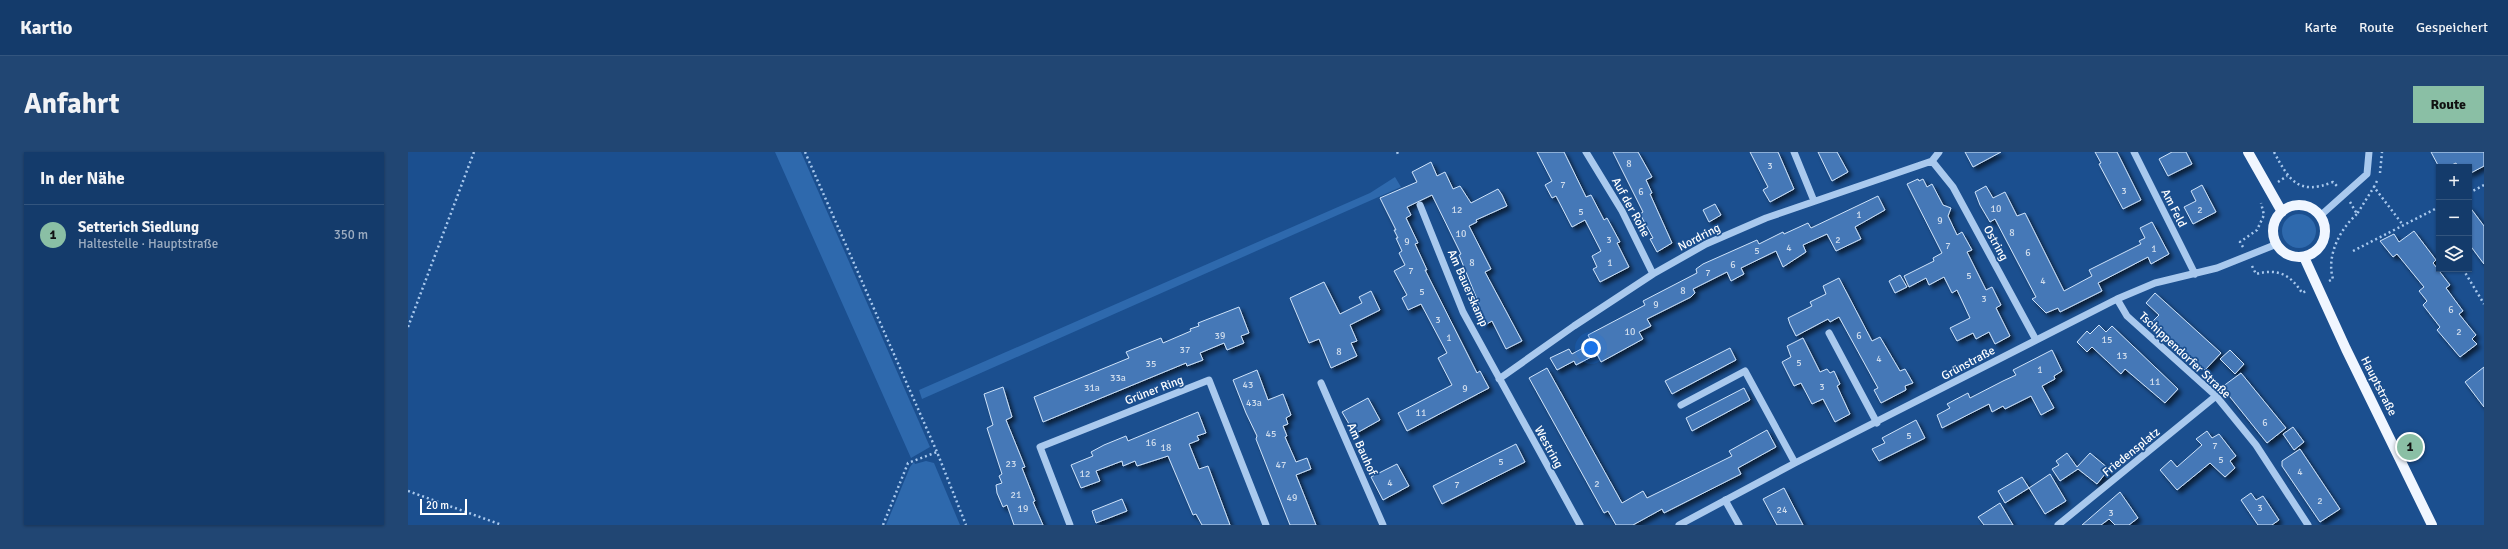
<!DOCTYPE html>
<html lang="de">
<head>
<meta charset="utf-8">
<style>
  :root { --surface:#143b6b; --page:#214673; --text:#f1f3f6; --muted:#9dadc1; --line:#33557e; --accent:#8abfa5 }
  body { margin:0; font-family:Signika,sans-serif; background:var(--page); color:var(--text) }
  .controls { position:absolute; right:12px; top:12px; display:grid; overflow:hidden; border-radius:0px; box-shadow:0 1px 3px #0004 }
  .controls button { width:36px; height:36px; display:grid; place-items:center; padding:0; border:0; border-bottom:1px solid var(--line); background:var(--surface); color:var(--text); font:20px sans-serif }
  .scale { position:absolute; left:12px; bottom:10px; width:47px; box-sizing:border-box; padding-left:4px; border:2px solid #fff; border-top:0; font-size:11px; line-height:14px; white-space:nowrap; color:#fff; -webkit-text-stroke:3px #1b4f8f; paint-order:stroke }
  .you { position:absolute; left:1183px; top:196px; width:14px; height:14px; margin:-10px; border:3px solid #fff; border-radius:50%; background:#1a73e8; box-shadow:0 0 0 6px #1a73e833 }
  .badge { display:grid; place-items:center; width:26px; height:26px; border-radius:50%; background:var(--accent); color:#111; font-size:13px; font-weight:700 }
  .pin { position:absolute; translate:-50% -50%; border:2px solid #fff; box-shadow:0 1px 4px #0006 }
  .list { margin:0; padding:0; list-style:none }
  h2 { display:flex; justify-content:space-between; align-items:center; height:52px; margin:0; padding:0 16px; font-size:17px }
  h2 small { font-size:13px; font-weight:400; color:var(--muted) }
  .list li { display:grid; grid-template-columns:26px 1fr auto; gap:12px; align-items:center; box-sizing:border-box; height:60px; padding:0 16px; border-top:1px solid var(--line) }
  .list b { display:block; font-size:15px; white-space:nowrap }
  .list p { margin:0; font-size:13px; white-space:nowrap; color:var(--muted) }
  .list em { font-size:13px; font-style:normal; color:var(--muted) }
  .icon { flex:none; width:22px; height:22px; fill:none; stroke:currentColor; stroke-width:2; stroke-linecap:round; stroke-linejoin:round }
  .map { position:relative; flex:none; width:2076px; height:373px; overflow:hidden; border-radius:0px }
  header { display:flex; align-items:center; gap:24px; box-sizing:border-box; height:56px; padding:0 20px; background:var(--surface); border-bottom:1px solid var(--line) }
  header strong { font-size:19px }
  nav { display:flex; gap:22px; margin-inline-start:auto; font-size:14px }
  .intro { display:flex; align-items:center; justify-content:space-between; box-sizing:border-box; height:96px; padding:0 24px }
  h1 { margin:0; font-size:28px }
  .button { padding:10px 18px; border-radius:0px; background:var(--accent); color:#111; font-size:14px; font-weight:700 }
  main { display:flex; gap:24px; padding:0 24px }
  aside { flex:1; background:var(--surface); border-radius:0px; box-shadow:0 1px 3px #0004 }
  .map>svg:first-child { display:block }
  .green { fill:#2e69ad }
  .building { fill:#4478b7; stroke:#cfe3fa; filter:url(#shadow) }
  .lines { fill:none; stroke-linecap:round; stroke-linejoin:round }
  .path { stroke:#a9c9ee; stroke-width:2.5; stroke-dasharray:2 3; stroke-linecap:butt }
  .minor { stroke:#a9c9ee; stroke-width:7 }
  .major { stroke:#f0f6ff; stroke-width:10 }
  .labels { text-anchor:middle; stroke-width:3.5; stroke-linejoin:round; paint-order:stroke }
  .number-label { font-size:10px; fill:#d0dded }
  .street-label { font-size:12px; fill:#fff; stroke:#1b4f8f }
</style>
</head>
<body>
<header>
<strong>Kartio</strong>
<nav><a>Karte</a><a>Route</a><a>Gespeichert</a></nav>
</header>
<div class="intro"><h1>Anfahrt</h1><a class="button">Route</a></div>
<main>
<aside>
<h2>In der Nähe<small></small></h2>
<ul class="list">
<li><span class="badge">1</span><div><b>Setterich Siedlung</b><p>Haltestelle · Hauptstraße</p></div><em>350 m</em></li>
</ul>
</aside>
<div class="map">
<svg width="2076" height="373" viewBox="0 0 2076 373">
  <defs>
    <filter id="shadow"><feDropShadow dx="3.5" dy="3.5" stdDeviation="2" flood-color="#0009"/></filter>
  </defs>
  <rect width="100%" height="100%" fill="#1b4f8f"/>
  <!-- green -->
  <path class="green" d="M367,0H393L522,295L503,306Z
    M987,25L993,35L514,247L511,238L962,41Z
    M1874 79a17 17 0 1 1 34 0a17 17 0 1 1-34 0Z
    M518,309L526,311L552,373H478L502,315L506,310L507,312Z"/>
  <!-- building -->
  <path class="building" d="M1129,0H1156L1178,45L1183,43L1196,68L1199,66L1205,77L1212,90L1209,91L1221,115L1192,130L1185,117L1189,115L1184,104L1193,99L1177,68L1164,75L1148,44L1144,46L1137,33L1144,29Z
    M1205,0H1230L1244,25L1238,28L1244,41L1242,42L1264,91L1249,100L1242,87L1245,86L1232,62L1235,60Z
    M1342,0H1370L1386,37L1362,50L1355,38L1360,35Z
    M1410,0H1429L1440,20L1424,29Z
    M1557,0H1593L1565,15Z
    M1687,0H1709L1733,48L1715,57L1691,12L1693,11Z
    M1764,0H1778L1784,12L1760,24L1751,7Z
    M2023,0H2076V14L2061,22V15H2050L2048,11L2039,15H2031Z
    M1023,10L1029,24L1037,20L1045,37L1052,34L1063,51L1090,37L1094,43L1099,54L1068,68L1069,70L1061,74L1083,117L1077,120L1114,189L1098,197L1084,169L1077,173L1067,154L1071,152L1051,103L1053,102L1024,43L999,55L1003,63L998,66L1010,91L1007,92L1019,118H1017L1069,221L1072,219L1081,236L999,279L990,261L1044,233L1030,206L1039,201L1013,152L1000,158L994,146L999,143L986,119L997,113L991,101L994,99L988,86H990L986,78H988L972,46L1009,30L1004,20Z
    M1510,27L1511,29L1515,27L1519,35L1524,32L1535,53L1543,56L1540,64L1549,83L1554,80L1564,98L1559,100L1578,138L1584,135L1593,153L1588,156L1602,184L1587,192L1581,180L1568,187L1565,181L1549,189L1542,176L1562,166L1549,138L1544,141L1536,125L1521,133L1518,126L1501,135L1496,124L1526,109L1525,106L1534,101L1499,32Z
    M1794,33L1808,60L1785,72L1776,55L1788,49L1783,39Z
    M1578,34L1585,46L1597,40L1609,64L1617,61L1656,139L1684,124L1681,118L1733,92L1731,89L1737,86L1732,76L1744,70L1761,102L1743,112L1740,105L1690,131L1694,139L1652,160L1650,156L1638,161L1624,147L1628,145L1587,67L1582,70L1572,53L1567,40Z
    M1470,44L1477,58L1447,75L1453,87L1428,99L1419,82L1395,93L1398,100L1375,115L1368,99L1333,116L1336,122L1323,129L1319,120L1285,137L1287,141L1283,145L1239,167L1243,174L1231,180L1235,187L1193,210L1189,202L1168,213L1166,209L1149,218L1142,206L1161,197L1164,202L1184,191L1180,183L1237,153L1235,149L1289,121L1288,117L1295,112L1349,88L1351,92L1375,80L1376,82L1400,71L1403,76Z
    M1307,52L1313,63L1301,70L1295,58Z
    M2061,54L2076,74V112L2061,92Z
    M2006,79L2028,108L2025,111L2042,133L2038,136L2055,159L2051,162L2068,183L2064,187L2069,192L2052,205L2029,178L2032,175L2015,153L2019,149L2011,139L2016,135L1989,102L1985,105L1972,89L1986,82L1991,90Z
    M1492,123L1499,135L1487,141L1481,129Z
    M1431,126L1464,189L1472,185L1492,219L1497,217L1505,231L1497,234L1498,238L1473,251L1466,238L1470,236L1431,165L1422,170L1420,167L1388,184L1382,172L1380,166L1404,154L1402,150L1418,142L1415,134Z
    M916,130L932,162L954,151L951,145L963,139L972,158L942,173L949,189L943,191L949,204L923,216L911,187L901,191L882,146Z
    M1747,141L1813,201L1797,218L1744,170L1751,163L1738,151Z
    M831,155L841,181L833,184L836,191L819,198L816,191L792,201L795,208L779,214L778,211L635,270L626,245L721,206L718,200L753,186L755,191L783,179L782,177L791,174L790,171Z
    M1691,173L1698,180L1704,174L1770,237L1757,251L1717,217L1713,222L1684,195L1679,200L1669,190L1679,179L1682,182Z
    M1395,186L1412,220L1419,217L1422,221L1426,219L1432,232L1429,234L1442,262L1427,270L1415,247L1404,252L1393,231L1386,234L1374,210L1383,205L1379,194Z
    M1322,196L1328,208L1264,242L1257,229Z
    M1644,198L1654,219L1646,224L1647,227L1634,234L1646,256L1633,263L1623,244L1597,257L1595,254L1584,260L1581,252L1534,276L1529,263L1542,256L1539,252L1560,241L1562,246L1595,229L1608,223L1605,218Z
    M1822,198L1836,212L1827,222L1812,207Z
    M2076,215V255L2057,230Z
    M1139,216L1214,351L1235,339L1239,346L1324,304L1321,299L1359,278L1368,295L1330,316L1333,322L1256,361L1254,357L1225,373H1208L1200,359L1196,361L1121,226Z
    M849,218L860,248L875,242L883,263L878,266L880,272L875,274L879,284L877,285L888,310L899,306L903,317L888,323L908,373H882L848,287L849,284L838,261L825,228Z
    M1833,221L1878,276L1859,291L1814,235Z
    M595,235L604,265L598,268L617,315L614,316L627,349L625,350L635,373H606L599,353L595,355L589,341L588,333L594,331L591,324L594,322L579,276L585,273L576,242Z
    M1336,236L1342,248L1284,279L1278,266Z
    M960,246L972,268L947,282L934,260Z
    M790,260L798,281L789,284L791,288L781,292L791,317L800,314L822,373H794L788,362L785,363L760,304L729,314L727,309L715,314L714,309L688,319L692,329L673,336L663,313L685,304L683,300L696,293L718,284L720,289Z
    M1508,268L1517,286L1471,309L1464,297L1477,291L1474,286Z
    M1885,275L1896,290L1886,298L1875,282Z
    M1799,279L1804,286L1811,282L1828,304L1822,309L1827,316L1817,325L1802,311L1769,338L1752,318L1763,308L1769,315L1794,293L1788,287Z
    M1108,292L1117,310L1034,352L1025,334Z
    M1892,297L1932,357L1912,370L1874,314V309Z
    M1659,301L1669,315L1682,301L1701,317L1689,332L1670,317L1652,329L1644,317L1651,313L1648,309Z
    M989,312L1001,334L975,348L963,325Z
    M1642,322L1658,349L1637,362L1621,336Z
    M1614,325L1621,336L1597,351L1590,339Z
    M1376,336L1395,373H1369L1355,347Z
    M1712,340L1730,366L1721,373H1707L1701,367L1693,373H1674Z
    M1843,341L1848,348L1855,344L1871,368L1864,373H1850L1833,348Z
    M714,347L719,359L688,371L684,359Z
    M1592,351L1605,373H1576L1570,365Z"/>
  <g class="lines">
    <!-- path -->
    <path class="path" d="M397,0L529,300L558,373
      M989,0L991,4
      M1866,0C1881,28 1890,44 1925,30L1930,35
      M1972,21L1974,0
      M1969,29L1966,35L1995,73
      M1870,30L1879,24
      M2061,41L2076,33
      M1942,50L1949,62L1966,35
      M2029,73L2031,76
      M1835,95L1832,90L1849,78L1856,63L1853,51
      M1945,99L2031,55
      M1844,114L1848,122C1870,116 1883,123 1894,141L1898,139
      M2055,117L2076,152
      M1921,129L1925,127C1918,104 1932,77 1949,62
      M0,175L66,0
      M0,339L94,373
      M475,373L500,311L529,300"/>
    <!-- minor -->
    <path class="minor" d="M1178,0L1214,59L1245,122
      M1386,0L1406,49
      M1726,0L1787,122
      M1524,9L1545,35L1628,188
      M1524,9L1531,0
      M1012,53L1055,160L1172,373
      M1912,64L1959,22L1961,0
      M1709,147L1719,164L1808,244L1848,293L1900,373
      M1421,181L1469,271
      M1091,227L1166,174L1245,122L1298,92L1358,66L1524,9
      M913,231L975,373
      M1273,253L1337,219L1387,311
      M1317,348L1331,373
      M662,373L632,295L801,228L858,373
      M1271,373L1387,311L1709,147L1747,131L1809,116L1869,92
      M1650,373L1808,244"/>
    <!-- major -->
    <path class="major" d="M1840,0L1874,60
      M1865 79a26 26 0 1 1 52 0a26 26 0 1 1-52 0Z
      M1896,105L1938,197L2024,373"/>
  </g>
  <g class="labels">
    <!-- number labels -->
    <g class="number-label">
      <text x="1221" y="15">8</text>
      <text x="1362" y="17">3</text>
      <text x="1155" y="36">7</text>
      <text x="1716" y="42">3</text>
      <text x="1233" y="43">6</text>
      <text x="1588" y="60">10</text>
      <text x="1049" y="61">12</text>
      <text x="1792" y="61">2</text>
      <text x="1173" y="63">5</text>
      <text x="1451" y="66">1</text>
      <text x="1532" y="72">9</text>
      <text x="1604" y="84">8</text>
      <text x="1053" y="85">10</text>
      <text x="1201" y="91">3</text>
      <text x="1430" y="91">2</text>
      <text x="999" y="93">9</text>
      <text x="1540" y="97">7</text>
      <text x="1381" y="99">4</text>
      <text x="1746" y="100">1</text>
      <text x="1349" y="102">5</text>
      <text x="1620" y="104">6</text>
      <text x="1064" y="114">8</text>
      <text x="1202" y="114">1</text>
      <text x="1325" y="116">6</text>
      <text x="1003" y="122">7</text>
      <text x="1300" y="124">7</text>
      <text x="1561" y="127">5</text>
      <text x="1635" y="132">4</text>
      <text x="1275" y="142">8</text>
      <text x="1014" y="143">5</text>
      <text x="1576" y="150">3</text>
      <text x="1248" y="156">9</text>
      <text x="2043" y="161">6</text>
      <text x="1030" y="171">3</text>
      <text x="1222" y="183">10</text>
      <text x="2051" y="183">2</text>
      <text x="812" y="187">39</text>
      <text x="1451" y="187">6</text>
      <text x="1041" y="189">1</text>
      <text x="1699" y="191">15</text>
      <text x="777" y="201">37</text>
      <text x="931" y="203">8</text>
      <text x="1714" y="207">13</text>
      <text x="1471" y="210">4</text>
      <text x="1391" y="214">5</text>
      <text x="743" y="215">35</text>
      <text x="1632" y="221">1</text>
      <text x="710" y="229">33a</text>
      <text x="1747" y="233">11</text>
      <text x="840" y="236">43</text>
      <text x="1414" y="238">3</text>
      <text x="684" y="239">31a</text>
      <text x="1057" y="240">9</text>
      <text x="846" y="254">43a</text>
      <text x="1013" y="264">11</text>
      <text x="1857" y="274">6</text>
      <text x="863" y="285">45</text>
      <text x="1501" y="287">5</text>
      <text x="743" y="294">16</text>
      <text x="1807" y="297">7</text>
      <text x="758" y="299">18</text>
      <text x="1813" y="311">5</text>
      <text x="1093" y="313">5</text>
      <text x="603" y="315">23</text>
      <text x="873" y="316">47</text>
      <text x="1892" y="323">4</text>
      <text x="677" y="325">12</text>
      <text x="982" y="334">4</text>
      <text x="1189" y="335">2</text>
      <text x="1049" y="336">7</text>
      <text x="608" y="346">21</text>
      <text x="884" y="349">49</text>
      <text x="1912" y="352">2</text>
      <text x="1852" y="359">3</text>
      <text x="615" y="360">19</text>
      <text x="1374" y="361">24</text>
      <text x="1703" y="364">3</text>
    </g>
    <!-- street labels -->
    <g class="street-label">
      <text transform="translate(1223 55) rotate(61)" y="4">Auf der Rohe</text>
      <text transform="translate(1766 56) rotate(63)" y="4">Am Feld</text>
      <text transform="translate(1291 85) rotate(-27)" y="4">Nordring</text>
      <text transform="translate(1588 91) rotate(61)" y="4">Ostring</text>
      <text transform="translate(1060 136) rotate(66)" y="4">Am Bauerskamp</text>
      <text transform="translate(1777 203) rotate(43)" y="4">Tschippendorfer Straße</text>
      <text transform="translate(1560 211) rotate(-28)" y="4">Grünstraße</text>
      <text transform="translate(1971 234) rotate(63)" y="4">Hauptstraße</text>
      <text transform="translate(746 238) rotate(-21)" y="4">Grüner Ring</text>
      <text transform="translate(1141 295) rotate(61)" y="4">Westring</text>
      <text transform="translate(954 297) rotate(66)" y="4">Am Bauhof</text>
      <text transform="translate(1723 300) rotate(-39)" y="4">Friedensplatz</text>
    </g>
  </g>
</svg>
<div class="controls">
<button>+</button>
<button>−</button>
<button><svg class="icon" aria-label="layers" viewBox="0 0 24 24"><path d="M12 4l9 5-9 5-9-5zM3 14l9 5 9-5"/></svg></button>
</div>
<div class="scale">20 m</div>
<div class="you"></div>
<div class="pin badge" style="left:2002px;top:295px">1</div>
</div>
</main>
</body>
</html>
